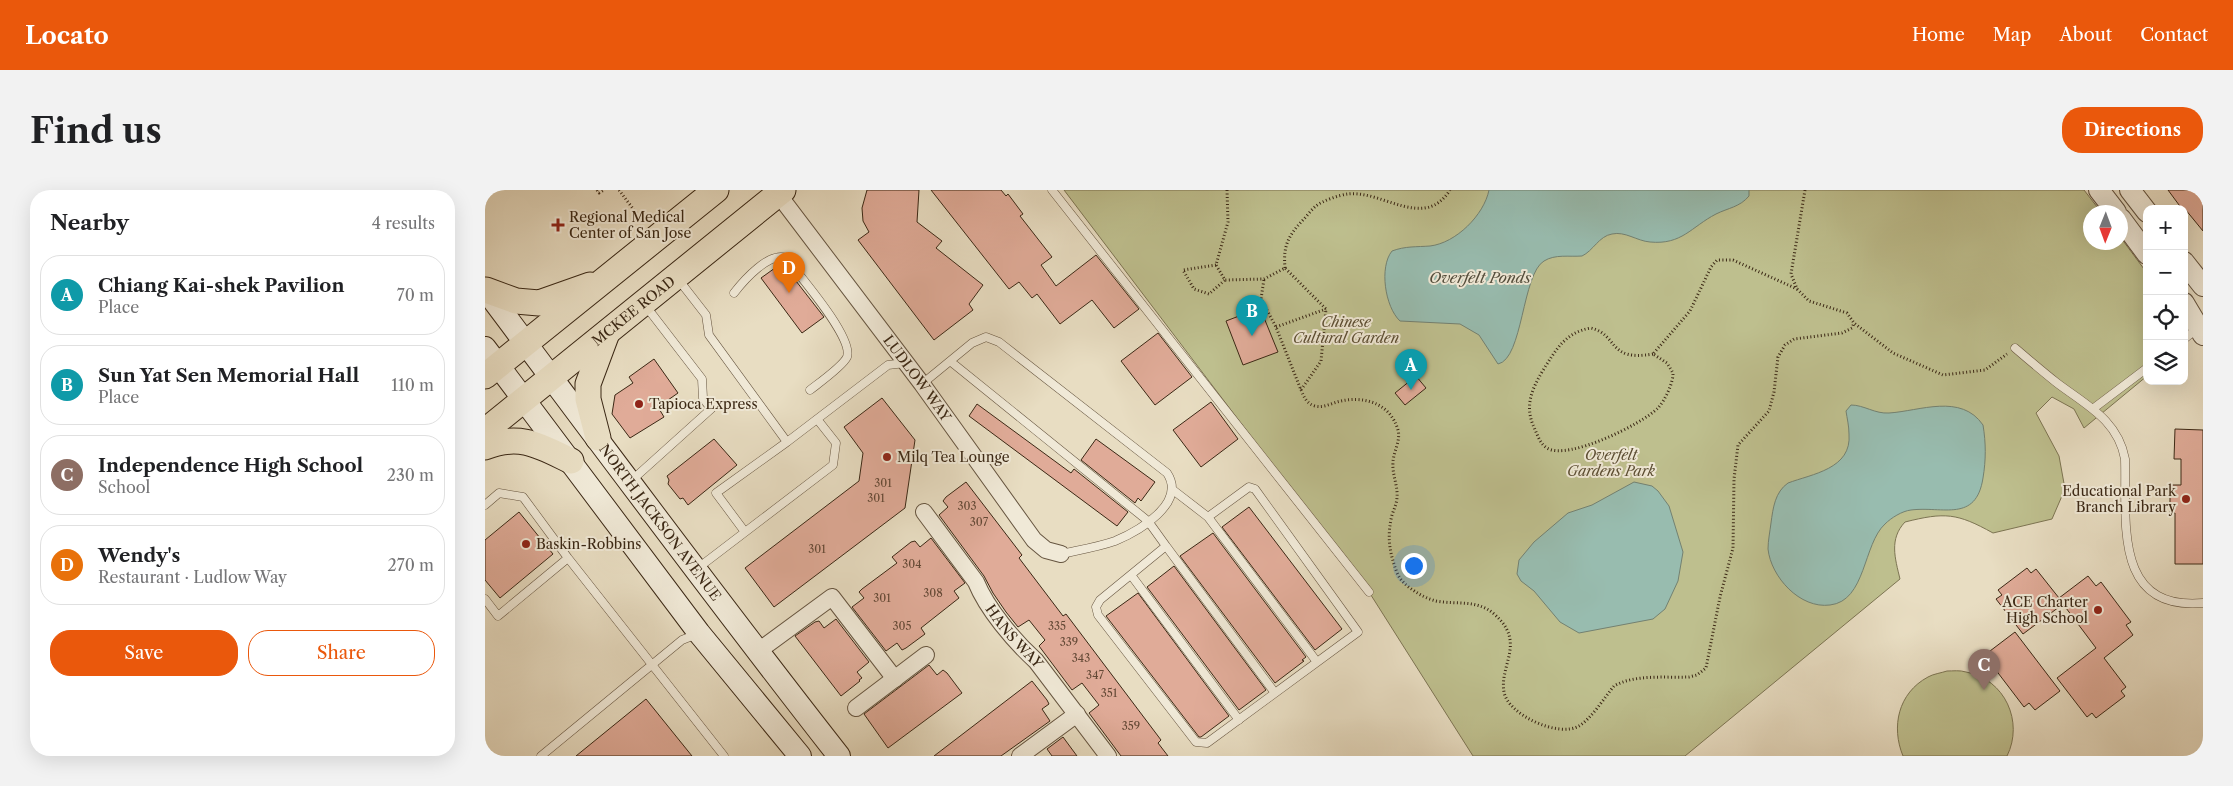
<!DOCTYPE html>
<html lang="en">
<head>
<meta charset="utf-8">
<style>
  :root { --surface:#fff; --page:#f2f2f2; --text:#202124; --muted:#757577; --line:#e0e0e0; --accent:#ea580c }
  body { margin:0; font-family:"Libre Caslon Text",serif; background:var(--page); color:var(--text) }
  .controls { position:absolute; right:15px; top:15px; display:grid; overflow:hidden; border-radius:10px; box-shadow:0 5px 20px #0002 }
  .controls button { width:45px; height:45px; display:grid; place-items:center; padding:0; border:0; border-bottom:1px solid var(--line); background:var(--surface); color:var(--text); font:25px sans-serif }
  .compass { position:absolute; left:1598px; top:15px; width:45px; height:45px; border-radius:50%; background:var(--surface); box-shadow:0 5px 20px #0002; rotate:181deg }
  .you { position:absolute; left:928px; top:375px; width:18px; height:18px; margin:-12px; border:4px solid #fff; border-radius:50%; background:#1a73e8; box-shadow:0 0 0 8px #1a73e833 }
  .badge { display:grid; place-items:center; width:32px; height:32px; border-radius:50%; background:var(--accent); color:#fff; font-size:16px; font-weight:700 }
  .pin { position:absolute; translate:-50% -41px; filter:drop-shadow(0 1px 2px #0008) }
  .pin::after { content:''; position:absolute; top:26px; width:18px; height:15px; background:inherit; clip-path:polygon(0 0,100% 0,50% 100%) }
  .list { margin:0; padding:0; list-style:none }
  h2 { display:flex; justify-content:space-between; align-items:center; height:65px; margin:0; padding:0 20px; font-size:21px }
  h2 small { font-size:16px; font-weight:400; color:var(--muted) }
  .list li { display:grid; grid-template-columns:32px 1fr auto; gap:15px; align-items:center; box-sizing:border-box; height:80px; margin:0 10px 10px; padding:0 10px; border:1px solid var(--line); border-radius:20px }
  .list b { display:block; font-size:19px; white-space:nowrap }
  .list p { margin:0; font-size:16px; white-space:nowrap; color:var(--muted) }
  .list em { font-size:16px; font-style:normal; color:var(--muted) }
  .actions { display:flex; gap:10px; padding:15px 20px }
  .actions a { flex:1; padding:11px 0; border:1px solid var(--accent); border-radius:20px; text-align:center; font-size:18px; color:var(--accent) }
  .actions .main { background:var(--accent); color:#fff }
  .icon { flex:none; width:28px; height:28px; fill:none; stroke:currentColor; stroke-width:2; stroke-linecap:round; stroke-linejoin:round }
  .map { position:relative; flex:none; width:1718px; height:566px; overflow:hidden; border-radius:20px }
  header { display:flex; align-items:center; gap:30px; box-sizing:border-box; height:70px; padding:0 25px; background:var(--accent); color:#fff }
  header strong { font-size:24px }
  nav { display:flex; gap:28px; margin-inline-start:auto; font-size:18px }
  .intro { display:flex; align-items:center; justify-content:space-between; box-sizing:border-box; height:120px; padding:0 30px }
  h1 { margin:0; font-size:35px }
  .button { padding:12px 22px; border-radius:20px; background:var(--accent); color:#fff; font-size:18px; font-weight:700 }
  main { display:flex; gap:30px; padding:0 30px }
  aside { flex:1; background:var(--surface); border-radius:20px; box-shadow:0 5px 20px #0002 }
  .map>svg:first-child { display:block }
  .green { fill:#bebf8e; stroke:#7c7452 }
  .water { fill:#98bcaf; stroke:#738171 }
  .building { fill:#e0ab98; stroke:#3b2815 }
  .lines { fill:none; stroke-linecap:round; stroke-linejoin:round }
  .service-casing { stroke:#665540; stroke-width:9 }
  .minor-casing { stroke:#665540; stroke-width:18 }
  .tertiary-casing { stroke:#665540; stroke-width:22 }
  .secondary-casing { stroke:#3b2815; stroke-width:24 }
  .primary-casing { stroke:#3b2815; stroke-width:27 }
  .path { stroke:#3b2815; stroke-width:3; stroke-dasharray:1 2.5; stroke-linecap:butt }
  .service { stroke:#f0e9d7; stroke-width:8 }
  .minor { stroke:#f0e9d7; stroke-width:16 }
  .tertiary { stroke:#f0e9d7; stroke-width:20 }
  .secondary { stroke:#f0e9d7; stroke-width:22 }
  .primary { stroke:#e8ddc2; stroke-width:25 }
  .poi-dot { fill:#8f2418; stroke:#f0e9d7; stroke-width:2 }
  .labels { text-anchor:middle; stroke-width:4; stroke-linejoin:round; paint-order:stroke }
  .number-label { font-size:11px; fill:#644936 }
  .poi-label { font-size:14px; fill:#3b2815; stroke:#f0e9d7; text-anchor:start }
  .street-label { font-size:14px; fill:#3b2815; stroke:#f0e9d7 }
  .park-label { font-size:14px; font-style:italic; fill:#5c4e33; stroke:#f0e9d7 }
  .water-label { font-size:15px; font-style:italic; fill:#524d3c; stroke:#f0e9d7 }
</style>
</head>
<body>
<header>
<strong>Locato</strong>
<nav><a>Home</a><a>Map</a><a>About</a><a>Contact</a></nav>
</header>
<div class="intro"><h1>Find us</h1><a class="button">Directions</a></div>
<main>
<aside>
<h2>Nearby<small>4 results</small></h2>
<ul class="list">
<li><span class="badge" style="background:#0f9aa8">A</span><div><b>Chiang Kai-shek Pavilion</b><p>Place</p></div><em>70 m</em></li>
<li><span class="badge" style="background:#0f9aa8">B</span><div><b>Sun Yat Sen Memorial Hall</b><p>Place</p></div><em>110 m</em></li>
<li><span class="badge" style="background:#8d6e63">C</span><div><b>Independence High School</b><p>School</p></div><em>230 m</em></li>
<li><span class="badge" style="background:#e8710a">D</span><div><b>Wendy's</b><p>Restaurant · Ludlow Way</p></div><em>270 m</em></li>
</ul>
<div class="actions"><a class="main">Save</a><a>Share</a></div>
</aside>
<div class="map">
<svg width="1718" height="566" viewBox="0 0 1718 566">
  <rect width="100%" height="100%" fill="#e8ddc2"/>
  <filter id="stains"><feTurbulence type="fractalNoise" baseFrequency=".004" numOctaves="4"/><feColorMatrix values="0 0 0 0 .2 0 0 0 0 .09 0 0 0 0 .02 0 0 0 .5 -.17"/></filter>
  <radialGradient id="worn" r=".72"><stop offset=".6" stop-color="#630" stop-opacity="0"/><stop offset="1" stop-color="#630" stop-opacity=".3"/></radialGradient>
  <!-- green -->
  <path class="green" d="M579,0H1599L1616,22H1606V52H1636V48L1662,83V186L1599,238L1589,219L1567,207L1551,223L1574,266L1580,299L1567,329L1508,343C1472,323 1460,322 1420,332C1404,349 1410,368 1415,389L1200,566H988L884,402Z
    M1462,481C1468,481 1475,480 1481,482C1520,489 1539,532 1522,566H1418C1406,537 1413,503 1443,487C1448,484 1456,483 1462,481Z"/>
  <!-- water -->
  <path class="water" d="M1004,0H1264V6C1255,17 1243,18 1231,24C1206,37 1197,55 1165,52C1152,51 1140,41 1127,44C1114,46 1108,61 1097,66C1084,67 1070,64 1059,71C1037,84 1038,169 1013,174L994,145L975,134L915,131C900,117 894,77 907,61C920,56 932,57 945,56C971,53 999,25 1004,0Z
    M1366,215C1379,215 1390,224 1404,223C1435,221 1476,203 1498,235C1501,253 1501,270 1498,288C1491,333 1458,316 1426,320C1417,321 1406,328 1400,334C1378,354 1381,411 1345,415C1315,419 1286,387 1283,359C1283,351 1285,341 1286,333C1288,318 1290,302 1303,293C1327,284 1367,279 1364,244C1364,236 1362,228 1361,221Z
    M1149,292L1167,296L1173,301L1184,316L1198,362L1193,391L1180,419L1168,429L1094,443L1075,432L1049,401L1036,391L1032,384L1034,370L1049,352L1083,323L1107,315Z"/>
  <!-- building -->
  <path class="building" d="M382,0H434L432,32L457,51L451,58L498,95L484,114L488,120L449,150L373,50L384,42L378,31L377,18Z
    M446,0H516L521,6L523,4L538,24L535,26L567,67L556,75L571,96L611,65L654,119L629,138L607,110L575,134L552,104L547,108L534,92L524,99Z
    M1683,0H1718V41L1700,19H1697Z
    M297,73L339,127L317,143L276,88Z
    M775,118L793,162L758,175L741,131Z
    M673,143L707,187L670,215L636,171Z
    M169,169L193,203L173,217L179,227L145,248L127,224L130,205L148,193L144,187Z
    M931,186L941,198L920,215L910,203Z
    M397,208L430,250L420,318L289,417L260,378L374,291L378,263L359,237Z
    M726,212L753,249L716,277L688,240Z
    M492,214L586,283L589,279L643,322L632,336L484,226Z
    M1690,239L1718,240V374H1690V323H1685V295H1696V269H1689Z
    M229,249L252,275L203,315L198,308L195,309L183,294L184,290L182,286Z
    M611,249L670,292L656,311L653,308L650,313L596,270Z
    M481,292L537,365L534,368L578,426L581,424L676,550L673,553L683,566H636L604,523L614,515L597,493L587,500L554,456L560,450L544,430L533,437L521,422L508,403L499,386L454,325L463,317L458,311L461,307Z
    M764,317L857,439L830,460L737,337Z
    M34,322L68,364L15,408L0,390V350Z
    M728,343L821,467L817,470L819,471L790,493L695,366Z
    M446,348L480,393L469,401L474,408L436,438L440,444L421,458L417,460L412,453L401,461L367,417L379,408L374,402L377,399L412,373L407,367L426,352L430,351L435,357Z
    M689,376L781,500L754,520L662,397Z
    M1542,378L1546,383L1551,379L1574,408L1603,386L1611,396L1616,392L1646,432L1641,435L1648,445L1619,468L1641,497L1636,501L1640,506L1611,528L1607,523L1602,527L1572,488L1611,458L1578,414L1538,444L1511,409L1517,405L1513,400Z
    M653,403L744,526L716,547H714L621,426Z
    M351,429L384,472L372,482L377,488L374,490L375,491L356,506L310,446L330,432L334,431L339,438Z
    M1530,442L1575,501L1550,520L1544,513L1539,517L1507,475L1512,471L1505,461Z
    M444,475L452,485L458,480L462,483L477,503L403,558L379,524Z
    M547,491L562,510L564,514L557,519L565,531L516,566H449Z
    M161,509L207,566H91Z
    M578,547L592,566H567L562,559Z"/>
  <g class="lines">
    <defs>
      <path id="service" d="M567,0L884,402
        M193,89L221,125L224,145L302,252
        M249,103C259,90 285,61 301,68C314,85 369,148 362,167C358,176 334,193 325,200
        M1699,149L1713,138
        M1530,158C1544,170 1558,182 1572,193C1601,215 1633,230 1640,269C1642,330 1627,421 1718,413
        M465,171L663,331L681,356L615,410L611,417L613,425L711,552L722,553L873,442L770,299L764,297L723,327L688,300
        M437,194L487,153L501,147L514,152L682,283C702,313 654,341 630,351C613,357 594,360 576,364
        M1609,218L1662,178
        M146,291L226,219L218,208L217,189L160,115
        M0,315L14,303L38,307L83,368L239,566
        M723,327L832,472
        M260,342L231,303L302,252L403,175L420,173
        M681,356L790,503
        M213,378L348,275L351,253L332,229
        M646,385L754,530
        M0,409L13,426L83,368
        M56,566L197,450L212,444"/>
      <g id="minor">
        <path id="s1" d="M293,4L437,194L549,350L561,360L576,364"/>
        <path id="s2" d="M439,322L491,392C502,419 529,451 551,471L623,566"/>
        <path d="M272,462L347,407L410,489"/>
        <path d="M371,518L441,465"/>
        <path d="M535,566L592,524"/>
      </g>
      <path id="tertiary" d="M1614,0L1631,22
        M1645,0L1662,22
        M1636,29L1662,64
        M1699,72L1718,96
        M1699,113L1718,145"/>
      <g id="secondary">
        <path id="s3" d="M0,99C117,255 233,412 354,566"/>
        <path d="M0,158L214,443L315,566"/>
      </g>
      <g id="primary">
        <path d="M1,100L31,111L54,113L105,95"/>
        <path d="M0,186L231,0"/>
        <path id="s4" d="M0,241L298,0"/>
        <path d="M113,248L103,209V194L122,143"/>
        <path d="M0,257C35,243 55,256 86,271"/>
      </g>
    </defs>
    <!-- service casing -->
    <use href="#service" class="service-casing"/>
    <!-- minor casing -->
    <use href="#minor" class="minor-casing"/>
    <!-- tertiary casing -->
    <use href="#tertiary" class="tertiary-casing"/>
    <!-- secondary casing -->
    <use href="#secondary" class="secondary-casing"/>
    <!-- primary casing -->
    <use href="#primary" class="primary-casing"/>
    <!-- path -->
    <path class="path" d="M112,0L114,3L119,0
      M134,0L152,24
      M742,0L743,32L731,75L740,90L779,89L800,78L841,119L836,171L816,200L791,137L776,109L779,89
      M1320,0L1306,84L1312,99L1324,111L1362,123L1369,133L1408,163L1458,185L1500,180L1522,164
      M731,75L698,80L709,99L724,104L740,90
      M800,78C798,56 803,46 818,30C822,26 826,20 831,16C837,11 854,5 863,4C898,0 939,41 965,0
      M791,137L841,119
      M1168,164C1122,172 1134,145 1106,138C1080,142 1070,161 1057,182C1047,199 1040,215 1048,235C1052,243 1054,253 1062,258C1083,271 1157,234 1173,218C1180,210 1188,194 1188,183L1182,173L1168,164L1205,121L1226,77L1232,70H1248L1312,99
      M816,200C819,207 822,214 830,216C838,218 845,214 852,212C877,205 905,212 913,240C916,251 908,262 908,273C907,284 913,296 912,307C912,313 909,319 907,325C902,345 904,361 911,380C914,389 920,395 928,400C935,405 943,409 951,411C972,415 992,409 1009,424C1042,452 1014,475 1019,502C1023,525 1074,548 1094,536C1106,529 1120,507 1129,496C1150,484 1180,488 1204,487L1212,485L1221,478L1235,407L1248,358L1249,289L1253,255L1284,221L1289,202L1293,167L1300,155L1309,149L1357,143L1367,138L1369,133"/>
    <!-- service -->
    <use href="#service" class="service"/>
    <!-- minor -->
    <use href="#minor" class="minor"/>
    <!-- tertiary -->
    <use href="#tertiary" class="tertiary"/>
    <!-- secondary -->
    <use href="#secondary" class="secondary"/>
    <!-- primary -->
    <use href="#primary" class="primary"/>
  </g>
  <!-- markers -->
  <g class="poi-dot">
    <path d="M70.5 27.5h5v5h5v5h-5v5h-5v-5h-5v-5h5z"/>
    <circle cx="154" cy="214" r="5"/>
    <circle cx="402" cy="267" r="5"/>
    <circle cx="1701" cy="309" r="5"/>
    <circle cx="41" cy="354" r="5"/>
    <circle cx="1613" cy="420" r="5"/>
  </g>
  <g class="labels">
    <!-- number labels -->
    <g class="number-label">
      <text x="398" y="297">301</text>
      <text x="391" y="312">301</text>
      <text x="482" y="320">303</text>
      <text x="494" y="336">307</text>
      <text x="332" y="363">301</text>
      <text x="427" y="378">304</text>
      <text x="448" y="407">308</text>
      <text x="397" y="412">301</text>
      <text x="417" y="440">305</text>
      <text x="572" y="440">335</text>
      <text x="584" y="456">339</text>
      <text x="596" y="472">343</text>
      <text x="610" y="489">347</text>
      <text x="624" y="507">351</text>
      <text x="646" y="540">359</text>
    </g>
    <!-- poi labels -->
    <g class="poi-label">
      <text x="84" y="32">Regional Medical<tspan x="84" dy="16">Center of San Jose</tspan></text>
      <text x="164" y="219">Tapioca Express</text>
      <text x="412" y="272">Milq Tea Lounge</text>
      <text x="1691" y="306" text-anchor="end">Educational Park<tspan x="1691" dy="16">Branch Library</tspan></text>
      <text x="51" y="359">Baskin-Robbins</text>
      <text x="1603" y="417" text-anchor="end">ACE Charter<tspan x="1603" dy="16">High School</tspan></text>
    </g>
    <!-- street labels -->
    <g class="street-label">
      <text dy="5" stroke="none"><textPath href="#s4" startOffset="191">MCKEE ROAD</textPath></text>
      <text dy="5" stroke="none"><textPath href="#s1" startOffset="231">LUDLOW WAY</textPath></text>
      <text dy="5" stroke="none"><textPath href="#s3" startOffset="292">NORTH JACKSON AVENUE</textPath></text>
      <text dy="5" stroke="none"><textPath href="#s2" startOffset="154">HANS WAY</textPath></text>
    </g>
    <!-- park labels -->
    <g class="park-label">
      <text x="861" y="137">Chinese<tspan x="861" dy="16">Cultural Garden</tspan></text>
      <text x="1126" y="270">Overfelt<tspan x="1126" dy="16">Gardens Park</tspan></text>
    </g>
    <!-- water labels -->
    <g class="water-label">
      <text x="995" y="93">Overfelt Ponds</text>
    </g>
  </g>
  <rect width="100%" height="100%" filter="url(#stains)"/>
  <rect width="100%" height="100%" fill="url(#worn)"/>
</svg>
<div class="controls">
<button>+</button>
<button>−</button>
<button><svg class="icon" aria-label="locate" viewBox="0 0 24 24"><circle cx="12" cy="12" r="6"/><path d="M12 2v4M12 18v4M2 12h4M18 12h4"/></svg></button>
<button><svg class="icon" aria-label="layers" viewBox="0 0 24 24"><path d="M12 4l9 5-9 5-9-5zM3 14l9 5 9-5"/></svg></button>
</div>
<svg class="compass" viewBox="-18 -18 36 36"><path d="M0-13l5 13h-10z" fill="#e53935"/><path d="M0 13l5-13h-10z" fill="#757577"/></svg>
<div class="you"></div>
<div class="pin badge" style="left:926px;top:200px;background:#0f9aa8">A</div>
<div class="pin badge" style="left:767px;top:146px;background:#0f9aa8">B</div>
<div class="pin badge" style="left:1499px;top:500px;background:#8d6e63">C</div>
<div class="pin badge" style="left:304px;top:103px;background:#e8710a">D</div>
</div>
</main>
</body>
</html>
